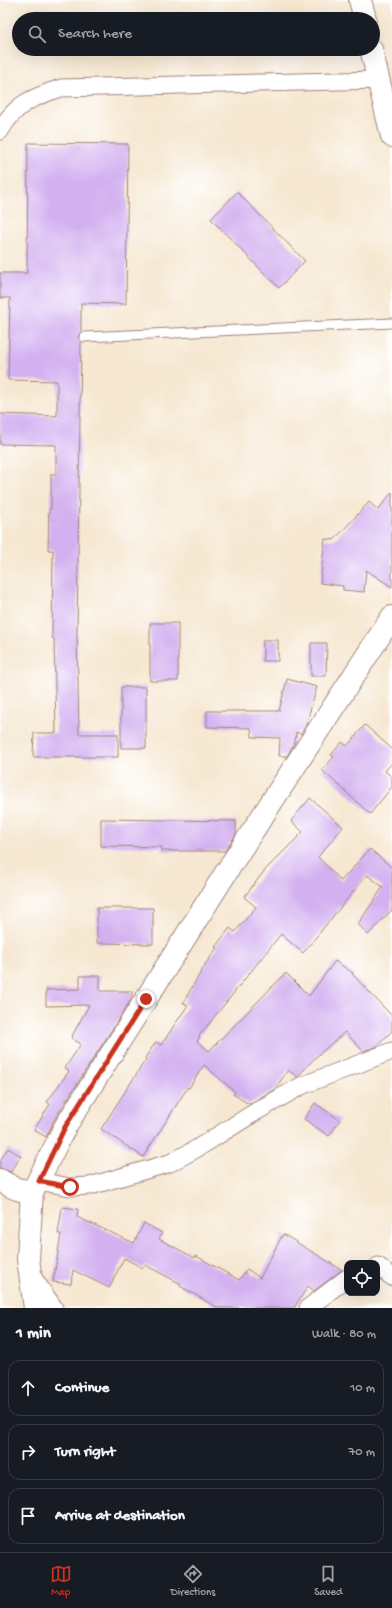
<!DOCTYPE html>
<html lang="en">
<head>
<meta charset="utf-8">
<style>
  :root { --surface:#171b24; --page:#242831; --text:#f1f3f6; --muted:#9ea1a6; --line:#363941; --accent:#c8321e }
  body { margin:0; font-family:"Gochi Hand",sans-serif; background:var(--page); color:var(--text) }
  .controls { position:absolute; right:12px; bottom:12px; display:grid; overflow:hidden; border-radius:8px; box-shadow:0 4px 16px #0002 }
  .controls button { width:36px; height:36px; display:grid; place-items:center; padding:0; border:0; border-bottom:1px solid var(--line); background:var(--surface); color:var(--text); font:20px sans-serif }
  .stop { position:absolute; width:12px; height:12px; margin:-9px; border:3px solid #c8321e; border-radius:50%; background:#fff }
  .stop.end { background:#c8321e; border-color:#fff; box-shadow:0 1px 4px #0008 }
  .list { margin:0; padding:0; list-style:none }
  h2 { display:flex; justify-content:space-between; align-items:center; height:52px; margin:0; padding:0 16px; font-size:17px }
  h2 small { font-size:13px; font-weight:400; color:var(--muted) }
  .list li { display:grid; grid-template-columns:26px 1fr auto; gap:12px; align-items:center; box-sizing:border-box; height:56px; margin:0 8px 8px; padding:0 8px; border:1px solid var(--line); border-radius:12px }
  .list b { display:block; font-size:15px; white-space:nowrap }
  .list em { font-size:13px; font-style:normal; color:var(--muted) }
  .icon { flex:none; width:22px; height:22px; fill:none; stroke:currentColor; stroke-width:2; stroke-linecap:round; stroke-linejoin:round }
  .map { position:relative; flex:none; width:392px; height:1308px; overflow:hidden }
  .search { position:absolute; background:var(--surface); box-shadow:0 4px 16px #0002; left:12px; right:12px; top:12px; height:44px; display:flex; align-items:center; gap:10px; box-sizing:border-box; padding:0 14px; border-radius:22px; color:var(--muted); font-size:15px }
  .sheet { height:244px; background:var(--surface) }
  nav { display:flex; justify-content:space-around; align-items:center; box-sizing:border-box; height:56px; border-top:1px solid var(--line); background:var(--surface); font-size:11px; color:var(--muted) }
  nav a { display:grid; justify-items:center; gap:2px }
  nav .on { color:var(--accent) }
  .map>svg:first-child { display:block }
  .building { fill:#d3b0f0 }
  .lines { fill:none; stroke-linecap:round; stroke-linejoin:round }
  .lane-casing { stroke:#a0837e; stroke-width:11 }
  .street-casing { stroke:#a0837e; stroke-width:19 }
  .secondary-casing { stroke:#a0837e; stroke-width:24 }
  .lane { stroke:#fff; stroke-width:9 }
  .street { stroke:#fff; stroke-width:17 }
  .secondary { stroke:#fff; stroke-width:22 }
  .route { stroke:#c8321e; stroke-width:5 }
</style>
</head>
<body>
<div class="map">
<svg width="392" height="1308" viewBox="0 0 392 1308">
  <rect width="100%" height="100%" fill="#fff"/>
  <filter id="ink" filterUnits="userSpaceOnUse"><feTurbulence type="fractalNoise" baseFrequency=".025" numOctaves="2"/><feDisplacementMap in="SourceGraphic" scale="8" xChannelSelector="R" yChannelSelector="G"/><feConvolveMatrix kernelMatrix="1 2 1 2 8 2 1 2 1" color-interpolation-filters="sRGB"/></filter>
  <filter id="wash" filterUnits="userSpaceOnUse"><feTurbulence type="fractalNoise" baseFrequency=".012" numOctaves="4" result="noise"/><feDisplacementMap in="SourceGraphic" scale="16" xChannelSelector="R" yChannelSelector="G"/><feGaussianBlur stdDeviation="0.9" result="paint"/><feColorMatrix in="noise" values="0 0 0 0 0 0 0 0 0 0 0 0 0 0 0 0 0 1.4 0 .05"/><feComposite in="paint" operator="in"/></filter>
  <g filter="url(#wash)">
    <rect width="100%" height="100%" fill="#f6e7d0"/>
    <g id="blocks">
      <!-- building -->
      <path class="building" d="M28,143L128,144L126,304L81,303V332L78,337L81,342L77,634L79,734H118V757H33L34,733H56L54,638H52L53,550H48L49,509H51V474H56V445L0,444V414L57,416V381L8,380L10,298H0V273H27Z
        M237,192L305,261L279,288L211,219Z
        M392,492V587L366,570L364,592L343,590V586L320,583L325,539L334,540L369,502L378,510Z
        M150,623H178V681H150Z
        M263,640H278V661H263Z
        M311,643H327L326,676H311Z
        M287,679L317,687L306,725L301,734L296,732L295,742L287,756H279L280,738L252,737L251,728L207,727V711H279Z
        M121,687H146V748H121Z
        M365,725L392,749V763L385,771L392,777V787L370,814L322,770L334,757L331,755L342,742L347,746Z
        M310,798L343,827L318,857L341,881L370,849L392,868V910L368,935L358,924L383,887L367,875L303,953L281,934L199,1036L200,1037L197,1041L209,1051L286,973L309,996L335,961L353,973L352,974L392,1016V1031L376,1047L363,1051L345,1032L317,1056L297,1077L288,1070L275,1089L249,1104L233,1094L235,1092L204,1065L189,1088L188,1087L143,1157L101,1129L146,1059L145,1058L156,1042L161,1045L188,1005L183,1003L206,963L217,948L215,947L230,928L235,932L256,907L244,897L266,869L303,832L291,821Z
        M101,819L236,821V834L225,851H162V847L101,846Z
        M97,908H153V944L97,943Z
        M80,976H100V991H132V998L54,1120L46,1137L34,1130L50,1104L47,1102L69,1071L65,1068L81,1044L71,1038L89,1005L46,1006V990L80,989Z
        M315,1103L340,1120L329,1136L304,1119Z
        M8,1148L21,1156L11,1172L0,1168V1161Z
        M62,1207L78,1209L77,1217L134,1243L144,1223L162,1233L159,1239L195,1258L196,1256L239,1280L247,1269L260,1278L283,1234L342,1270L314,1291L308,1286L294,1308H218L180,1286L181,1284L145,1265L143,1268L124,1258L109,1288L73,1270L71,1284L53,1282L61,1234H58Z"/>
    </g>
  </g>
  <g filter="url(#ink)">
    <use href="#blocks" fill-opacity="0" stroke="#a0837e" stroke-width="1"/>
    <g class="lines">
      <defs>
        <path id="lane" d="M84,337L392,323"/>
        <path id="street" d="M0,131C15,104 33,97 61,88L378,80
          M39,1181L70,1187L90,1186L170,1163L196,1149L257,1111L301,1086L392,1051
          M378,1266L392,1277
          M32,1276L54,1308
          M308,1308L347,1278"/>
        <path id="secondary" d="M360,0L365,19
          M371,49L392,136
          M0,1180C10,1186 25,1196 35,1187L65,1127L241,849L392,617
          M32,1190L28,1259L35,1308"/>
      </defs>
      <!-- lane casing -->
      <use href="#lane" class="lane-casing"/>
      <!-- street casing -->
      <use href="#street" class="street-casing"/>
      <!-- secondary casing -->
      <use href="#secondary" class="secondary-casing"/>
      <!-- lane -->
      <use href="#lane" class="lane"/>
      <!-- street -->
      <use href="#street" class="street"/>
      <!-- secondary -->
      <use href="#secondary" class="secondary"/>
    </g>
  </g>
  <g class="lines" filter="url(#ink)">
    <!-- route -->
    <path class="route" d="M70,1187L39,1181L65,1127L146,999"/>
  </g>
</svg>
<div class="controls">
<button><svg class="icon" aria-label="locate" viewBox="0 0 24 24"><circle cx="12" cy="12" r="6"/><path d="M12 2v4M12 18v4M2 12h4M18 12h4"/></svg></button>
</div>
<div class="stop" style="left:70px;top:1187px"></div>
<div class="stop end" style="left:146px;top:999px"></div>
<div class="search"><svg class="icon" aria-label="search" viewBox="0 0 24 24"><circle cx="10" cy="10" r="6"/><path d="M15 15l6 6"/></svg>Search here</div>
</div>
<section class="sheet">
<h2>1 min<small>Walk · 80 m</small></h2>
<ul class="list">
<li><svg class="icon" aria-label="ahead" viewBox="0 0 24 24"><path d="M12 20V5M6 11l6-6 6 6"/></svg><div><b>Continue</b></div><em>10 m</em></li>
<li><svg class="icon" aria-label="right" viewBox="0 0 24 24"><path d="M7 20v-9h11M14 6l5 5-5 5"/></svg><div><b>Turn right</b></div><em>70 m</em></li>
<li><svg class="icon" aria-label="arrive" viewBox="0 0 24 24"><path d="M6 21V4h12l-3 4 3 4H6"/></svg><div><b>Arrive at destination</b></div></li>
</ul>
</section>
<nav>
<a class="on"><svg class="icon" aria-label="map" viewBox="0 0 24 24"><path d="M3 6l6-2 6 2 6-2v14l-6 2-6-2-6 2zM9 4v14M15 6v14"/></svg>Map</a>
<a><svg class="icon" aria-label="directions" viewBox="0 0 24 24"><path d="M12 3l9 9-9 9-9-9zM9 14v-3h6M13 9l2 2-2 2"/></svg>Directions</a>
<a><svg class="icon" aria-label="saved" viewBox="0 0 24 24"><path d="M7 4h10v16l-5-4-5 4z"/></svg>Saved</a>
</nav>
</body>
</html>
